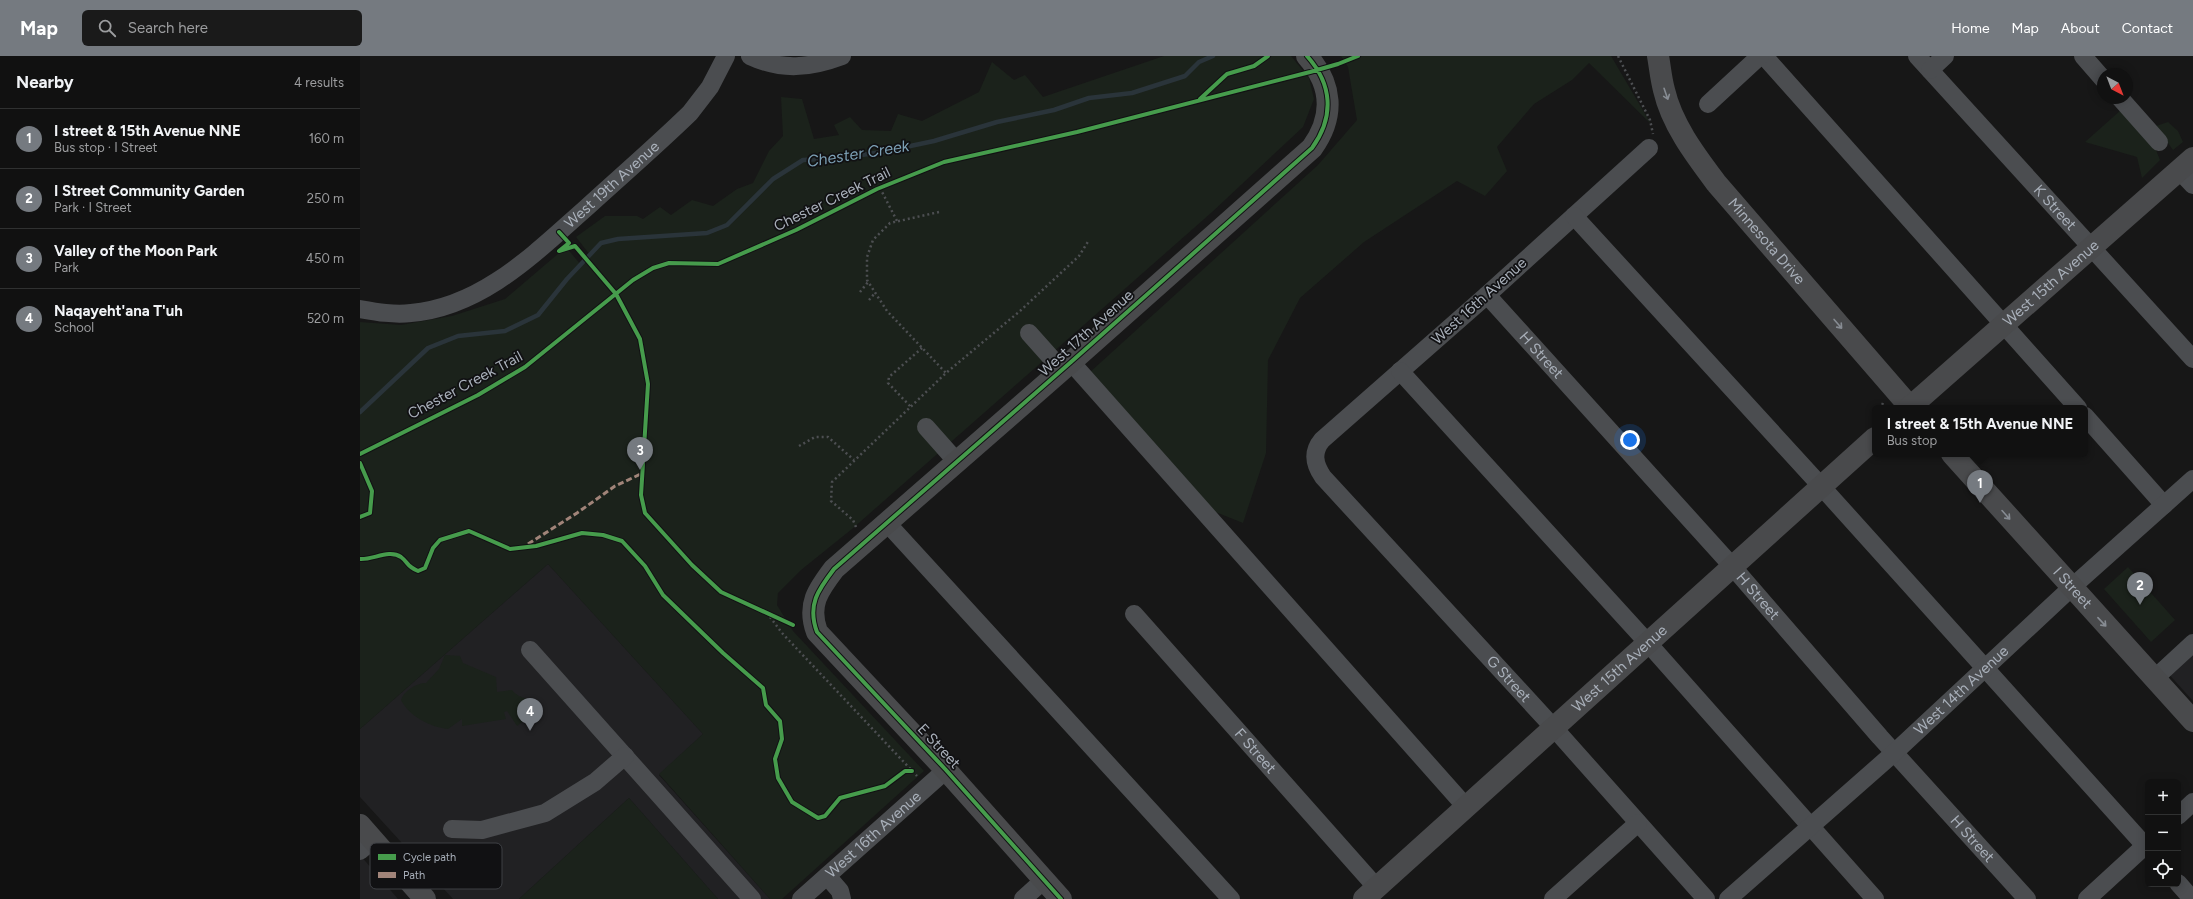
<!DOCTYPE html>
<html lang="en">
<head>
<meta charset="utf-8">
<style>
  :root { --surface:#111; --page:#1a1a1a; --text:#f1f3f6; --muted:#9c9d9f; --line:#303131; --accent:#757a80 }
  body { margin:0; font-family:Figtree,sans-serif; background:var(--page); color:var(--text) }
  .controls { position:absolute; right:12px; bottom:12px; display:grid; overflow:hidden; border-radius:6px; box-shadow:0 2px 10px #0003 }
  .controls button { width:36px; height:36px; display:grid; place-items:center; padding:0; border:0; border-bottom:1px solid var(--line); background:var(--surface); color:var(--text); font:20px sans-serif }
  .compass { position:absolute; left:1737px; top:12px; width:36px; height:36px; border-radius:50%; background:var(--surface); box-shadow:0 2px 10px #0003; rotate:138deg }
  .you { position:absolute; left:1270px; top:384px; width:14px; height:14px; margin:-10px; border:3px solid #fff; border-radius:50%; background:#1a73e8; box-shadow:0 0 0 6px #1a73e833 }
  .badge { display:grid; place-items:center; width:26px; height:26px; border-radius:50%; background:var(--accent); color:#fff; font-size:13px; font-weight:700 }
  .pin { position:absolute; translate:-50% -33px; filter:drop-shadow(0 1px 2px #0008) }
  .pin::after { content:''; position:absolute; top:21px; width:14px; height:12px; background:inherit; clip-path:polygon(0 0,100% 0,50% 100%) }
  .popup { position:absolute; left:1512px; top:349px; width:216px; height:52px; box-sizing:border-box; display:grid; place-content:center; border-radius:6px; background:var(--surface); filter:drop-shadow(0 1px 3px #0005); font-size:13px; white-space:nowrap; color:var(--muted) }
  .popup b { font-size:15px; color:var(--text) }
  .popup::after { content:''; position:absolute; left:50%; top:100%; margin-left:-8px; border:8px solid transparent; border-top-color:var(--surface) }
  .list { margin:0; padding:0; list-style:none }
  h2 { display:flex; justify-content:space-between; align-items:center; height:52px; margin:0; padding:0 16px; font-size:17px }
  h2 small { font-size:13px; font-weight:400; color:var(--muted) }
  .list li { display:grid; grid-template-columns:26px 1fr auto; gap:12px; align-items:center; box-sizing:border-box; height:60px; padding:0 16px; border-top:1px solid var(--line) }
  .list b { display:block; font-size:15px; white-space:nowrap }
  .list p { margin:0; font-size:13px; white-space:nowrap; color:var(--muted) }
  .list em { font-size:13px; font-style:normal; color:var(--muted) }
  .icon { flex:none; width:22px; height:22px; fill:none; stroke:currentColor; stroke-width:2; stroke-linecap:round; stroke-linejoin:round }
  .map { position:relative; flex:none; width:1833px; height:843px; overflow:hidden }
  header { display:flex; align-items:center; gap:24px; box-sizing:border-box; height:56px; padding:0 20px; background:var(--accent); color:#fff }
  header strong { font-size:19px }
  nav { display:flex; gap:22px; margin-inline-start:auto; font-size:14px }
  .search { width:280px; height:36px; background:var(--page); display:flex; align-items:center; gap:10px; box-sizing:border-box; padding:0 14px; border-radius:6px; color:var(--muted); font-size:15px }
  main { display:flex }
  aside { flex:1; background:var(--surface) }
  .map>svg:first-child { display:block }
  .built { fill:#212123 }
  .green { fill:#1b221b }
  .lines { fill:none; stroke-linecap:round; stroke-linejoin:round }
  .stream { stroke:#2a343a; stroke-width:4.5 }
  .path { stroke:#4d4f52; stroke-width:2.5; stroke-dasharray:2 3; stroke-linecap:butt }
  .minor { stroke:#4b4d50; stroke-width:18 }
  .major { stroke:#494a4c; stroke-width:22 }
  .quiet { stroke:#a18479; stroke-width:3; stroke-dasharray:6 3; stroke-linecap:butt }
  .cycleway-casing { stroke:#111113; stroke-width:6 }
  .cycleway { stroke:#469c4c; stroke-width:4 }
  .oneway { stroke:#878c93 }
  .labels { text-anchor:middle; stroke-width:3.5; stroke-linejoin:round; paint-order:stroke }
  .street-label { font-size:15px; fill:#a8afb9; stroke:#111113 }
  .water-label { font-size:16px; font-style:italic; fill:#7da1b6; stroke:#111113 }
  .key { fill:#111113; stroke:#3e4045; stroke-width:1 }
  .key-label { font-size:11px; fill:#a8afb9 }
</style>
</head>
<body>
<header>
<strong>Map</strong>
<div class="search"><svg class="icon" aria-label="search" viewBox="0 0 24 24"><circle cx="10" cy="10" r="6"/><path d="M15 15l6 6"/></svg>Search here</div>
<nav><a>Home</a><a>Map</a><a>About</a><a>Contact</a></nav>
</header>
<main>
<aside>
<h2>Nearby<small>4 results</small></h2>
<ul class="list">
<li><span class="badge">1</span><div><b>I street &amp; 15th Avenue NNE</b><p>Bus stop · I Street</p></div><em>160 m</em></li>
<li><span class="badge">2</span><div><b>I Street Community Garden</b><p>Park · I Street</p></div><em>250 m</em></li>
<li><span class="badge">3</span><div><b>Valley of the Moon Park</b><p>Park</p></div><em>450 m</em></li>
<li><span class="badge">4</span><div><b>Naqayeht'ana T'uh</b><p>School</p></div><em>520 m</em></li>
</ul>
</aside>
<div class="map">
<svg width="1833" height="843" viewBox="0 0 1833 843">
  <rect width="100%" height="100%" fill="#171717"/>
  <!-- built -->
  <path class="built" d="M188,508L343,678L299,719L410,843H358L269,742L159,843H93L0,741V673Z
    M1833,591V645L1806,615Z
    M0,799L38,843H0Z"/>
  <!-- green -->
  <path class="green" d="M804,0H931L949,22L954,43L943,71L851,157L492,473L441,514L418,537L417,549L433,575L564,715L422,843H410L299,718L343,678L188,508L0,673V266L41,269L92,260L145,243L206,191L221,209L230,199L216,181L245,160H277L283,163L300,151L311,159L332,144L353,150L377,133L393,127L409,95L423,80L421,41L442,43L454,83L479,79L474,69L490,61L502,74L531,75L538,58L562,65L619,36L632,6L654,24L665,19L683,41Z
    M981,0H1251L1291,68L1229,7L1212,24L1174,48L1137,91L1147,115L1125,140L1097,125L1004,186L940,242L908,304L906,397L883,467L853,455L729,317L958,109L997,64L988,11Z
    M1761,54L1796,94L1800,104L1782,122L1777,101L1725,86Z
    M1808,66L1818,75L1823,86L1813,94L1796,70Z
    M1768,511L1815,564L1791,586L1744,533Z
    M85,599L100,600L103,607L136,621L137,636L152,634C161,645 172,641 182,650L157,670L147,655L144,656L146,663L102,670V663L88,673C70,671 49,660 41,644C44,635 56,627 66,627L79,613Z
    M269,742L358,843H159Z"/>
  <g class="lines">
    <!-- stream -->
    <path class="stream" d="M0,356L68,292L98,280L145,275L178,259L207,223L241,187L258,183L347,177L367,169L413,123L443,104L480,102L522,96L574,85L637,66L694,54L729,42L772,37L825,20L839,6L853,0"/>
    <!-- path -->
    <path class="path" d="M1258,0L1290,64L1293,78
      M520,132L537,165
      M579,156L530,167L513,184L507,201V224L527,255L586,317
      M500,236L508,226
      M509,244L515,237
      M1523,347L1522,349L1524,352
      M550,350L528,327L529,321L562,292
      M439,390L455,381H468L494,404
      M496,471L493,464L471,445L472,426L586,317L660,255L719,200L729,184
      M407,557L422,577L557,720"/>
    <!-- minor -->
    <g class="minor">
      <path d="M390,0C422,15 450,12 482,0"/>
      <path d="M1404,0L1718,352"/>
      <path id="s1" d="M1557,0L1833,303"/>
      <path d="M1723,0L1743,23"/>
      <path d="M1570,14L1585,0"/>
      <path d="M1760,42L1799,86"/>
      <path d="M1348,48L1400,0"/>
      <path id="s2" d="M1289,92L1127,239L962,384C952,396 954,408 963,421L1194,672L1346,843"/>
      <path d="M1819,114L1833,129"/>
      <path d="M1214,160L1461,430L1788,793"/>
      <path id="s3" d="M1127,239L1372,510L1520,681L1667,843"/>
      <path id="s4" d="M0,253C17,256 34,259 51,257C122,251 175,197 225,153C260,121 296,90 330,57L350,31L366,0"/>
      <path d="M669,277L702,314"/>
      <path d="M711,306L1106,751"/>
      <path d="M1040,315L1287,586L1515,843"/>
      <path d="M1725,360L1804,449"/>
      <path d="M566,371L597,406"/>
      <path d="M527,467L871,843"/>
      <path id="s5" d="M774,558L1017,832"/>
      <path d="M170,594L392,843"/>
      <path d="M1794,623L1833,587"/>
      <path d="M1818,760L1833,746"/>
      <path d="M92,773L122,774L185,757L235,726L265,700"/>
      <path d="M0,795L13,784"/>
      <path d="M467,820L480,835L482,843"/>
      <path d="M1818,827L1832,843"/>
      <path id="s6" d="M441,843L586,714"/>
      <path d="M663,843L684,824"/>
      <path d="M1193,843L1278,767"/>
      <path id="s7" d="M1368,843L1535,696L1711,532L1833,423"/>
      <path d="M1727,843L1788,787"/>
    </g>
    <!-- major -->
    <g class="major">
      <path id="s8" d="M1298,0C1300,11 1301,23 1304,34C1312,69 1336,100 1357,128L1551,352"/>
      <path id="s9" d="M1549,352L1833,102"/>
      <path id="s10" d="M1592,398L1833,665"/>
      <path d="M0,769L65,843"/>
      <path d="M701,843L586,714L457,576C447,549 458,534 474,513L711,306L952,92C975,60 972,28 947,0"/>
      <path id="s11" d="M1004,843L1515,382"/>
    </g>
    <!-- quiet -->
    <path class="quiet" d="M168,488L217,457L255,430L283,417"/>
    <defs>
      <path id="cycleway" d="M840,43L867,18L894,10L908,0
        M199,176L209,187L199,195L215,190L256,238L280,283L288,328L281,439L285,457L332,509L361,536L433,569
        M0,398L118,339L165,311L273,224L293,212L309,207L358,208L436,174L517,133L584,106L717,76L950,16L978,8L998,0
        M0,407L12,435L10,457L0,461
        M0,503C13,504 29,493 41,501C49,507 46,510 58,515L65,512L73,492L80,484L109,475L150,493L176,490L222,477L243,479L262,485L285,510L303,539L363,597L403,632L406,649L420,665L422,683L415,703L418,722L432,746L458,762L465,760L480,742L525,730L545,715H552
        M701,843L586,714L457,576C447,549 458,534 474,513L711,306L952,92C975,60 972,28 947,0"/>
    </defs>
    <!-- cycleway casing -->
    <use href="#cycleway" class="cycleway-casing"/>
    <!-- cycleway -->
    <use href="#cycleway" class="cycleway"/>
  </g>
  <!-- one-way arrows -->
  <defs><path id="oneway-shaft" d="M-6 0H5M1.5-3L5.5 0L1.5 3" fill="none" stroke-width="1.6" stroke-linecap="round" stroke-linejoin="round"/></defs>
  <g class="oneway">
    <use href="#oneway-shaft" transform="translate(1306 38) rotate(71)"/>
    <use href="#oneway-shaft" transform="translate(1478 268) rotate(49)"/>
    <use href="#oneway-shaft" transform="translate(1646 459) rotate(48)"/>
    <use href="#oneway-shaft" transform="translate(1742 566) rotate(47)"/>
  </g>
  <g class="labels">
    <!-- street labels -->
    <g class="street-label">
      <text dy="5" stroke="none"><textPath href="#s4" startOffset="294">West 19th Avenue</textPath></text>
      <text transform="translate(472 143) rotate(-26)" y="5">Chester Creek Trail</text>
      <text dy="5" stroke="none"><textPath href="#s1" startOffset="205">K Street</textPath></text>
      <text dy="5" stroke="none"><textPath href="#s8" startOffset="219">Minnesota Drive</textPath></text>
      <text dy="5" stroke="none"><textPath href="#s9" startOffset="189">West 15th Avenue</textPath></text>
      <text transform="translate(1119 245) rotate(-42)" y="5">West 16th Avenue</text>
      <text transform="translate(726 277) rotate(-42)" y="5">West 17th Avenue</text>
      <text dy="5" stroke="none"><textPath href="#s3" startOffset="81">H Street</textPath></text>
      <text transform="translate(105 329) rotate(-28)" y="5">Chester Creek Trail</text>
      <text dy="5" stroke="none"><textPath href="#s10" startOffset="180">I Street</textPath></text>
      <text dy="5" stroke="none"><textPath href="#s3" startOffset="405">H Street</textPath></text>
      <text dy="5" stroke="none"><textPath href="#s11" startOffset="344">West 15th Avenue</textPath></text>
      <text dy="5" stroke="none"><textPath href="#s2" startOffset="753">G Street</textPath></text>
      <text dy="5" stroke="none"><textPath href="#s7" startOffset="313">West 14th Avenue</textPath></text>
      <text transform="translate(579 690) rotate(47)" y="5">E Street</text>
      <text dy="5" stroke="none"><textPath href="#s5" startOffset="183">F Street</textPath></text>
      <text dy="5" stroke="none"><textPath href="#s6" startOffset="97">West 16th Avenue</textPath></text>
      <text dy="5" stroke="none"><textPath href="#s3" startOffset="729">H Street</textPath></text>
    </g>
    <!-- water labels -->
    <g class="water-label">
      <text transform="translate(498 97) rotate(-9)" y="6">Chester Creek</text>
    </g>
  </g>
  <!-- legend -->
  <rect x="10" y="787" width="132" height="46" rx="6" class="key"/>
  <rect x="18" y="798" width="18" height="6" fill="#469c4c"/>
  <rect x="18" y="816" width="18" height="6" fill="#a18479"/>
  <g class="key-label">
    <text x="43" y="805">Cycle path</text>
    <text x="43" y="823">Path</text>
  </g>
</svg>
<div class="controls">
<button>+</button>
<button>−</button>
<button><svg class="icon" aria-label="locate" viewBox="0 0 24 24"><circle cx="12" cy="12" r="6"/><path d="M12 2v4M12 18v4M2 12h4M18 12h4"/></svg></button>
</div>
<svg class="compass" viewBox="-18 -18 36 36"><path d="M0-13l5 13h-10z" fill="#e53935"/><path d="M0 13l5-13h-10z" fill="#9c9d9f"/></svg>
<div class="you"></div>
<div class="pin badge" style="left:1620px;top:447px">1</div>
<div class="popup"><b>I street &amp; 15th Avenue NNE</b>Bus stop</div>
<div class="pin badge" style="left:1780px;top:549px">2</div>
<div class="pin badge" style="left:280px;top:414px">3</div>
<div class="pin badge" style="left:170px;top:675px">4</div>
</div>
</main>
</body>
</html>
